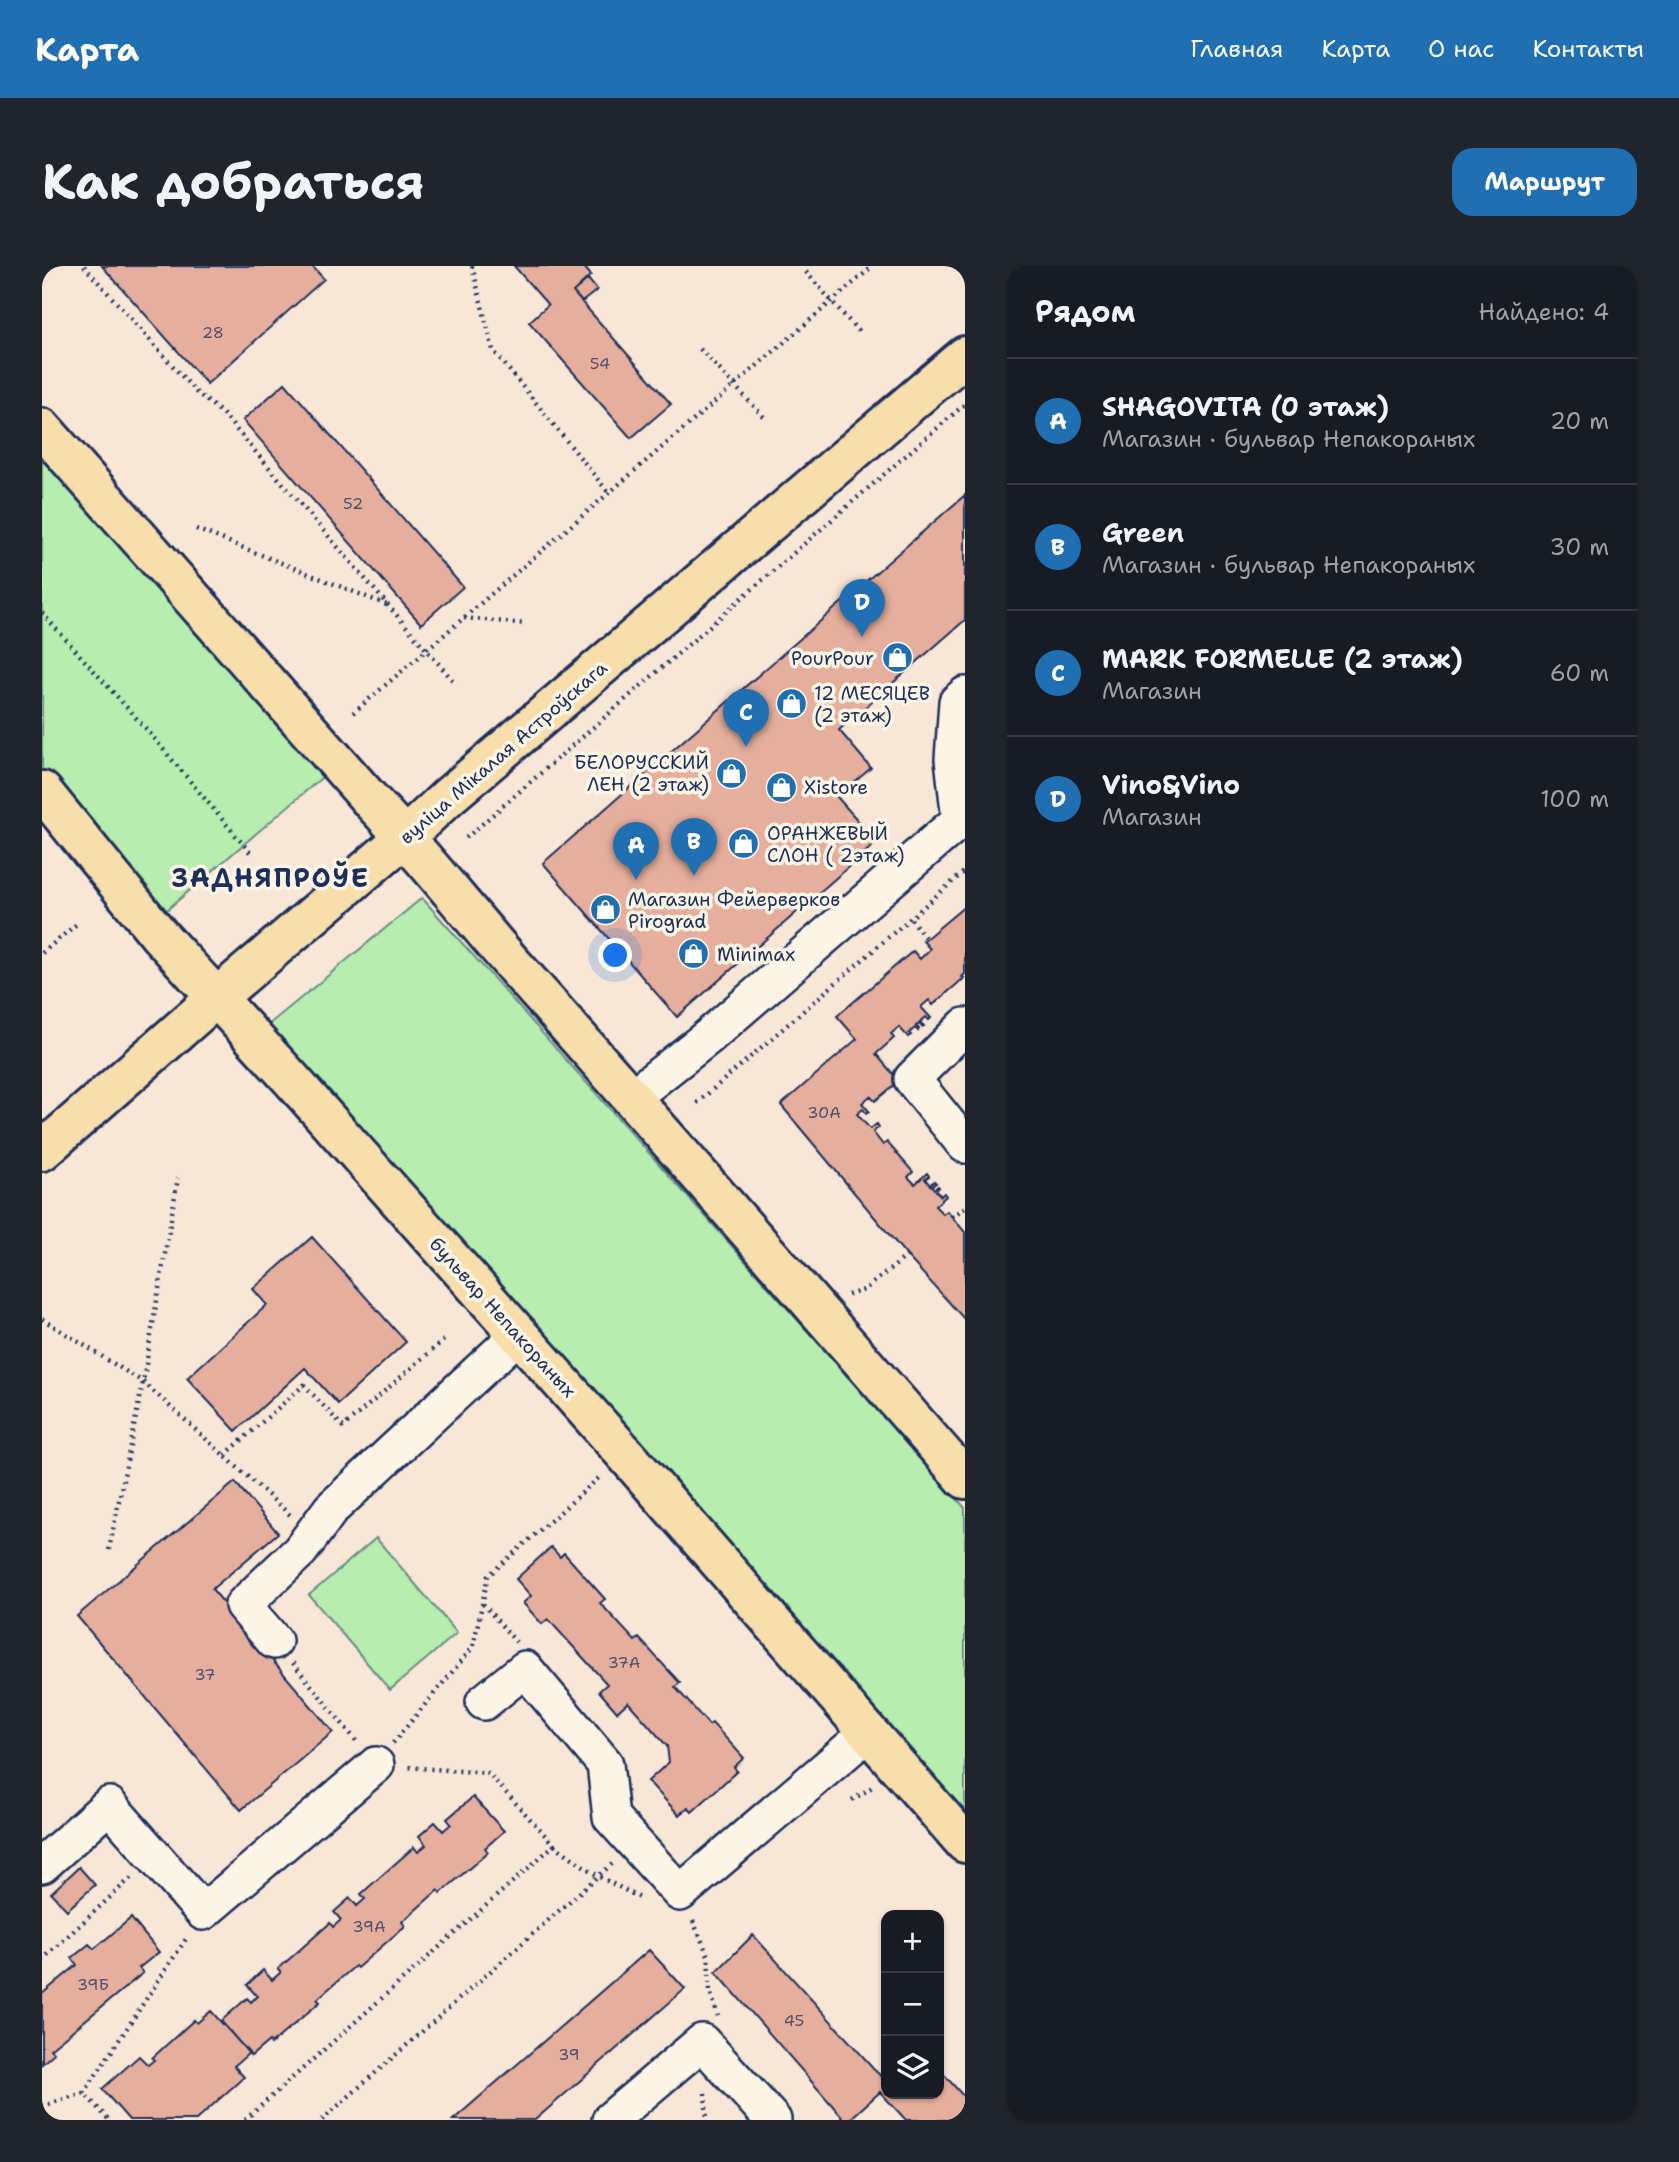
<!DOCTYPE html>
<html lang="ru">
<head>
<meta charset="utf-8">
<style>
  :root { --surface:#171b24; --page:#20242c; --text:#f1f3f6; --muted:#9ea1a6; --line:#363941; --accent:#1f6fb2 }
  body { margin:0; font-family:"Shantell Sans",sans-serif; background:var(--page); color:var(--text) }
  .controls { position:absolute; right:21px; bottom:21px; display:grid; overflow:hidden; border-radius:14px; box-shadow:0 2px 5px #0004 }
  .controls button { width:63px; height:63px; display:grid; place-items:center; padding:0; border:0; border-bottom:2px solid var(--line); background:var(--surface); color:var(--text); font:35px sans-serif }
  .you { position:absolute; left:574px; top:690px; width:24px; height:24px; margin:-18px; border:5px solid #fff; border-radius:50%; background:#1a73e8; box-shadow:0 0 0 10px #1a73e833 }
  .badge { display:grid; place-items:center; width:46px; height:46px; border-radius:50%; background:var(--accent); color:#fff; font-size:23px; font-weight:700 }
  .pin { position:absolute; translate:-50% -58px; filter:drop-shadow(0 2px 4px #0008) }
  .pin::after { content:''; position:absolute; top:37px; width:24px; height:21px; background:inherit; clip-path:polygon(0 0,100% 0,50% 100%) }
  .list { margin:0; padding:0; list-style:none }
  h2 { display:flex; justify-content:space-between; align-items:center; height:91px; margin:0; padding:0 28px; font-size:30px }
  h2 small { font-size:23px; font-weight:400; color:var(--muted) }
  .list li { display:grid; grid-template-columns:46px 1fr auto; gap:21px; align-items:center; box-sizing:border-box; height:126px; padding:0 28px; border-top:2px solid var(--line) }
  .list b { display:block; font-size:26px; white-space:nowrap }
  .list p { margin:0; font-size:23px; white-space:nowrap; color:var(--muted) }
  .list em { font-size:23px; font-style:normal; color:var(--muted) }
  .icon { flex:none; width:38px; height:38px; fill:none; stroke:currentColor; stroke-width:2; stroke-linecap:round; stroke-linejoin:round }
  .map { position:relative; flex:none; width:923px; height:1854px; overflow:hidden; border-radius:21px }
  header { display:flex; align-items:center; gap:42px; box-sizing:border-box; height:98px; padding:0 35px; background:var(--accent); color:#fff }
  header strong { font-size:33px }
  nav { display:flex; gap:38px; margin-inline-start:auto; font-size:24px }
  .intro { display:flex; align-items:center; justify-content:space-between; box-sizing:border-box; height:168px; padding:0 42px }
  h1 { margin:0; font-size:49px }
  .button { padding:18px 32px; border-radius:21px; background:var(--accent); color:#fff; font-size:24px; font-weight:700 }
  main { display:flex; gap:42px; padding:0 42px }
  aside { flex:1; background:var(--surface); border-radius:21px; box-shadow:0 2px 5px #0004 }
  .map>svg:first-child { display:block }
  .green { fill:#b7edae; stroke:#698e86; stroke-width:2 }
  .building { fill:#e6af9d; stroke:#1b2f5e; stroke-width:2 }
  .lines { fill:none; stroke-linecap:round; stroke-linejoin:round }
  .minor-casing { stroke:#1b2f5e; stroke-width:40 }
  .major-casing { stroke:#1b2f5e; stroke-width:44 }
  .path { stroke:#1b2f5e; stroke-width:4.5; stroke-dasharray:2 5; stroke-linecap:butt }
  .minor { stroke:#fcf5e5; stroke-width:35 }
  .major { stroke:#f8deab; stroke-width:38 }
  .labels { text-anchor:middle; stroke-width:7; stroke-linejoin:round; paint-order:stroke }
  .number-label { font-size:16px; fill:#4e4f6e }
  .poi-label { font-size:19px; fill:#1b2f5e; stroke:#fcf5e5; text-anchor:start }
  .street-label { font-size:19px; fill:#1b2f5e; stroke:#fcf5e5 }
  .district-label { font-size:26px; font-weight:bold; letter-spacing:2px; fill:#1b2f5e; stroke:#fcf5e5 }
</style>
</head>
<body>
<header>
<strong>Карта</strong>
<nav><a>Главная</a><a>Карта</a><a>О нас</a><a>Контакты</a></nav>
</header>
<div class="intro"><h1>Как добраться</h1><a class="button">Маршрут</a></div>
<main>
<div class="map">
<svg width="923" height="1854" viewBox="0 0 923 1854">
  <rect width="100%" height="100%" fill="#f8e7d7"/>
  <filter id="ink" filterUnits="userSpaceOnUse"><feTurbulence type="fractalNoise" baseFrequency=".0143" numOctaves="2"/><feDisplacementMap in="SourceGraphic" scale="14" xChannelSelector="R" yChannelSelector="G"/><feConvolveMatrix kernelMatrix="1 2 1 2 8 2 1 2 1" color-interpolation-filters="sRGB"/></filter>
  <g filter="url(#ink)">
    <!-- green -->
    <path class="green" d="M0,186L284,508L120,648L0,515Z
      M380,632L923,1242V1557L226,759Z
      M334,1272L415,1367L348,1424L267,1329Z"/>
    <!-- building -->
    <path class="building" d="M60,0H270L282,13L165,118Z
      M472,0H541L549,9L531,26L629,138L589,172L487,56L506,39Z
      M546,13L555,24L540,36L531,26Z
      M243,117L421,321L379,358L201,154Z
      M923,229V354L797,464L829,502L795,531L835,576L635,751L501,597Z
      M923,640V708L920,711L922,712L891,739L887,734L879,741L889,752L887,754L884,751L878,756L882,760L880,761L877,758L874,760L877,763L876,765L873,762L867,767L869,769L866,771L857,761L849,768L852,772L834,788L857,815L833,835L828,830L820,837L827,845L824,847L821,843L815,848L828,863L835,858L837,861L831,866L841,879L845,876L871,906L866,911L873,918L885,907L887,910L883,913L888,919L892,915L894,917L890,920L892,923L896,920L897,921L894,925L899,930L902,927L904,930L893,940L901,948L905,945L923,966V1054L865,990L739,839L815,773L795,750L871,685L878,693L888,683L881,675Z
      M270,971L364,1076L296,1138L263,1102L194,1165L145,1112L225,1039L211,1023Z
      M193,1216L236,1267L170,1323L291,1466L199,1544L35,1350Z
      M509,1281L518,1291L522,1287L563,1333L558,1337L593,1375L597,1372L638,1417L633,1421L667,1459L670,1457L702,1492L692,1501L695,1505L650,1546L646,1541L637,1549L606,1515L627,1496L625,1480L586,1436L575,1446L557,1425L565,1418L506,1353L500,1358L481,1337L489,1330L474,1313Z
      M431,1531L462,1565L443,1582L446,1586L399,1627L396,1624L360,1656L363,1660L315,1702L313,1700L275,1733L278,1736L229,1778L227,1775L209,1790L179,1755L205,1732L209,1736L215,1730L205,1719L221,1704L230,1714L239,1706L236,1703L288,1657L291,1661L299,1654L292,1646L308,1632L315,1640L323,1633L319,1628L372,1581L376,1586L384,1579L377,1570L393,1556L401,1565L409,1558L405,1553Z
      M37,1601L53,1619L25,1644L9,1627Z
      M89,1652L117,1686L97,1702L101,1707L8,1783L12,1787L0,1798V1728L35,1699L30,1692L47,1678L52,1683Z
      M711,1669L844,1816V1828H897V1803L923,1832V1854H864L838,1826L807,1854H803L674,1706Z
      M607,1684L643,1723L493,1854H411Z
      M169,1745L207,1787L192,1800L202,1811L154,1854H87L60,1823L97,1790L106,1799L112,1794L110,1792L152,1754L155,1757Z"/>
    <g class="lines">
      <defs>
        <path id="minor" d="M923,760L870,813L923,879
          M590,831L666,771L918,554L911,493L915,436L923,429
          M232,1375L201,1339L258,1285L289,1243L476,1069
          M442,1436L483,1403L563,1498L569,1551L638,1627L827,1466
          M0,1599L67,1539L161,1646L334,1499
          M568,1854L660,1776L731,1854"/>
        <path id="major" d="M0,162L331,537C382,590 427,649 476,704C627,873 774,1043 923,1213
          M0,525L118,670L250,814L584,1189L923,1577
          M0,885L174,732L363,571L407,530L923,90"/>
      </defs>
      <!-- minor casing -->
      <use href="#minor" class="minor-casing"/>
      <!-- major casing -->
      <use href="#major" class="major-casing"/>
      <!-- path -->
      <path class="path" d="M42,0L154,126L180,147L414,418
        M430,0L451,84L566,226
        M764,6L818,67
        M658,83L722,151
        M154,263L345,339
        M0,347L105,464L211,590
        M422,352L484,358
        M311,447L831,0
        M424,572L923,138
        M869,653L884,673
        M0,687L36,657
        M919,714L923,718
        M655,837L923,605
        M910,951L923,941
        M806,1029L822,1024L865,990
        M0,1053L101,1116L248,1249
        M183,1189L262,1119L301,1161L404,1072
        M67,1284L101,1116L136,912
        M441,1338L474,1376
        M251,1397L316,1477
        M351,1477L431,1381L446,1310L559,1210
        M810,1534L832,1520
        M512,1579L556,1610L598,1632
        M651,1655L666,1689L668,1725L676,1750
        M0,1694L91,1610
        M42,1827L146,1670
        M663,1827L665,1854
        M0,1840L42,1827L67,1854
        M203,1854L512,1579L446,1507L364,1501
        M280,1854L571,1597"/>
      <!-- minor -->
      <use href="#minor" class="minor"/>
      <!-- major -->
      <use href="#major" class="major"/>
    </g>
  </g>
  <!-- icons -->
  <defs>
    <symbol id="shop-disc" viewBox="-11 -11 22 22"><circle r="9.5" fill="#1f6fb2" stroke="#fcf5e5"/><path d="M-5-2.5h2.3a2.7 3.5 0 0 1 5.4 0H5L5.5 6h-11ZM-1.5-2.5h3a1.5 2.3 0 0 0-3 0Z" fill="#fff"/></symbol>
  </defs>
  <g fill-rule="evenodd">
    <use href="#shop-disc" x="838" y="374" width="35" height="35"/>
    <use href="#shop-disc" x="732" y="420" width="35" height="35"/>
    <use href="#shop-disc" x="672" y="490" width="35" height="35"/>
    <use href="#shop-disc" x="722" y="504" width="35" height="35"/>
    <use href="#shop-disc" x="684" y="560" width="35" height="35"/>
    <use href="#shop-disc" x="546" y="626" width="35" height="35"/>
    <use href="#shop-disc" x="634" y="670" width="35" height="35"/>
  </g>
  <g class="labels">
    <!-- number labels -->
    <g class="number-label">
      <text x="171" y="72">28</text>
      <text x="558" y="103">54</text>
      <text x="311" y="243">52</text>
      <text x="782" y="852">30А</text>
      <text x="582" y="1402">37А</text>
      <text x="163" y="1414">37</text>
      <text x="327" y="1666">39А</text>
      <text x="51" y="1724">39Б</text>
      <text x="752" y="1760">45</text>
      <text x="527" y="1794">39</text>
    </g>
    <!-- poi labels -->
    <g class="poi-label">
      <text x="832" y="399" text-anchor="end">PourPour</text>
      <text x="772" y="434">12 МЕСЯЦЕВ<tspan x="772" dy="22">(2 этаж)</tspan></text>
      <text x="667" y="503" text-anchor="end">БЕЛОРУССКИЙ<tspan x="667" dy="22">ЛЕН (2 этаж)</tspan></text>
      <text x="762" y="528">Xistore</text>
      <text x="725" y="574">ОРАНЖЕВЫЙ<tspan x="725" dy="22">СЛОН ( 2этаж)</tspan></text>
      <text x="586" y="640">Магазин Фейерверков<tspan x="586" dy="22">Pirograd</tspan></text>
      <text x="675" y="695">Minimax</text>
    </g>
    <!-- street labels -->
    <g class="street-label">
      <text transform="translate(461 486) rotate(-41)" y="7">вуліца Мікалая Астроўскага</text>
      <text transform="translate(461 1051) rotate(48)" y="7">бульвар Непакораных</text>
    </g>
    <!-- district labels -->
    <g class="district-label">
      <text x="229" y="621">ЗАДНЯПРОЎЕ</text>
    </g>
  </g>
</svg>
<div class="controls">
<button>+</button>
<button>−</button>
<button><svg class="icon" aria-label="layers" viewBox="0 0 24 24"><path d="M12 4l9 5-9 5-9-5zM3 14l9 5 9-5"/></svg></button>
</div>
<div class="you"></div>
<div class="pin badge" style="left:594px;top:614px">A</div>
<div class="pin badge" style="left:652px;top:610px">B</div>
<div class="pin badge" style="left:704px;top:481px">C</div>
<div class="pin badge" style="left:820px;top:371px">D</div>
</div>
<aside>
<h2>Рядом<small>Найдено: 4</small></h2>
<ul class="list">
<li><span class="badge">A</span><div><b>SHAGOVITA (0 этаж)</b><p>Магазин · бульвар Непакораных</p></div><em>20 m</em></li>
<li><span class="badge">B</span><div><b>Green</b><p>Магазин · бульвар Непакораных</p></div><em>30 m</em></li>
<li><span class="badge">C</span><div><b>MARK FORMELLE (2 этаж)</b><p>Магазин</p></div><em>60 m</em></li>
<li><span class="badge">D</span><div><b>Vino&amp;Vino</b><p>Магазин</p></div><em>100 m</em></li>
</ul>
</aside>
</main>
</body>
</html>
